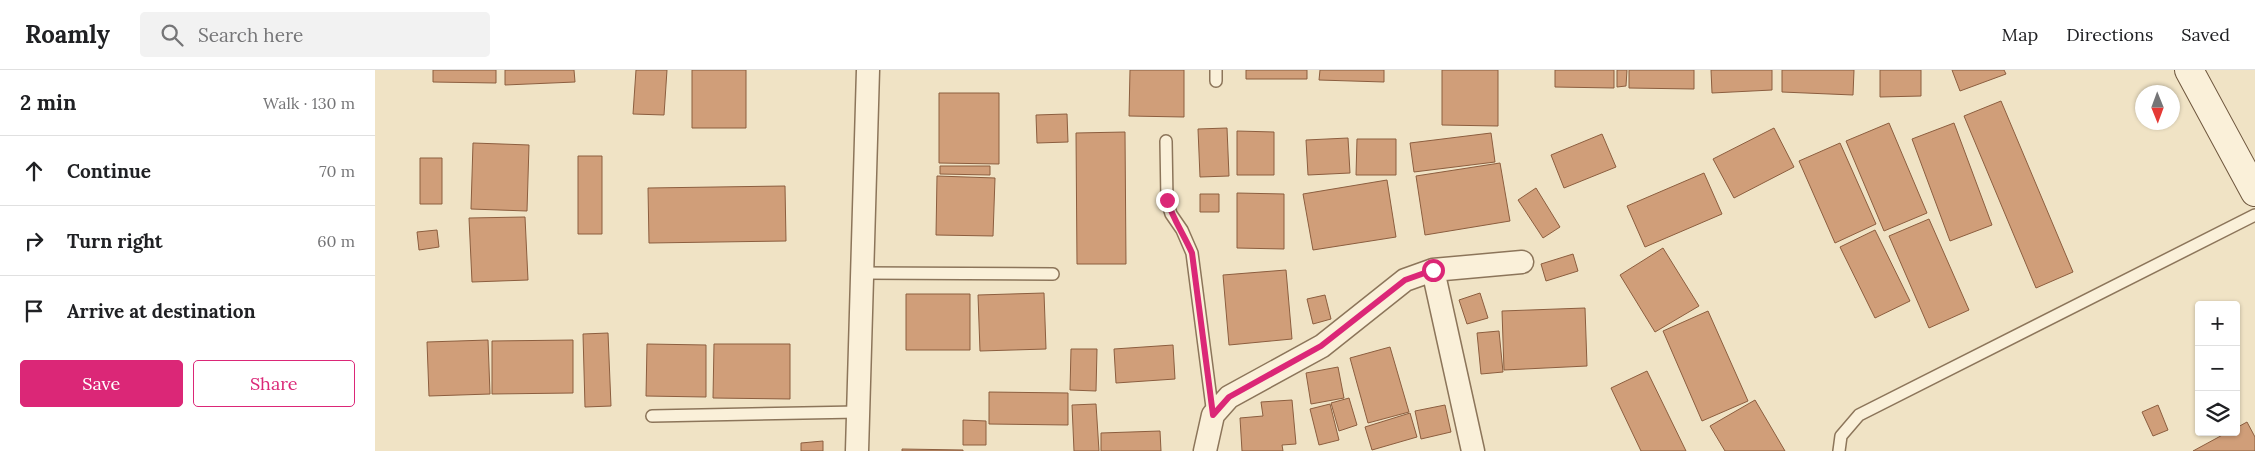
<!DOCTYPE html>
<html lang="en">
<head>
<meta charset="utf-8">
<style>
  :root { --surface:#fff; --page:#f2f2f2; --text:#202124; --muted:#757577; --line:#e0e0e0; --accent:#db2777 }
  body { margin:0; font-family:Lora,serif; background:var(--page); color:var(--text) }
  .controls { position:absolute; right:15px; bottom:15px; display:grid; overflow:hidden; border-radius:5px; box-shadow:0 1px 4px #0004 }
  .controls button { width:45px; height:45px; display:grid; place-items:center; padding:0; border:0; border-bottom:1px solid var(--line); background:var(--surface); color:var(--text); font:25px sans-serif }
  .compass { position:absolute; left:1760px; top:15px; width:45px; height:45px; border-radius:50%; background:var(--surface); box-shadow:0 1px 4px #0004; rotate:179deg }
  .stop { position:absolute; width:15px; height:15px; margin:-11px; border:4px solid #db2777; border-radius:50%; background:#fff }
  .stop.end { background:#db2777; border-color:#fff; box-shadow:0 1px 5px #0008 }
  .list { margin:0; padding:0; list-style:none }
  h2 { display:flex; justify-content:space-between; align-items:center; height:65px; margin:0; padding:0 20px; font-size:21px }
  h2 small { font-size:16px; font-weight:400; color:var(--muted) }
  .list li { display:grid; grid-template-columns:32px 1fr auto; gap:15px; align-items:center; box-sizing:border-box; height:70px; padding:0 20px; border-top:1px solid var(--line) }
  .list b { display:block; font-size:19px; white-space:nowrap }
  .list em { font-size:16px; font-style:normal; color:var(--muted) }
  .actions { display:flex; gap:10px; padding:15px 20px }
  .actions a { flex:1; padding:11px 0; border:1px solid var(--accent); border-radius:5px; text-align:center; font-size:18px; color:var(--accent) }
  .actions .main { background:var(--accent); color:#fff }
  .icon { flex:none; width:28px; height:28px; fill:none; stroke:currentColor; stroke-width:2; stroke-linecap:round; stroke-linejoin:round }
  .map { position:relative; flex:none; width:1880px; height:381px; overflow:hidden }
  header { display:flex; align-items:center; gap:30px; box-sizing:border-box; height:70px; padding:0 25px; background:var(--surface); border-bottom:1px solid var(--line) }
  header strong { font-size:24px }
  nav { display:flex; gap:28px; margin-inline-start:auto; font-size:18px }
  .search { width:350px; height:45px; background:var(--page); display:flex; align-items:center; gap:12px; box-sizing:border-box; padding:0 18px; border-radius:5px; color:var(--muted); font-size:19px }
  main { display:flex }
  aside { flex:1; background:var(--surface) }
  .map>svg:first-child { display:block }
  .building { fill:#d09e79; stroke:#8c5e3f }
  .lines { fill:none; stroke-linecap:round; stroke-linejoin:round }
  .service-casing { stroke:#8c755a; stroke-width:14 }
  .minor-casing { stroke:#8c755a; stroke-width:25 }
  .secondary-casing { stroke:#6e563d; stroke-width:30 }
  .service { stroke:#faf0d9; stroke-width:11 }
  .minor { stroke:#faf0d9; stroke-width:22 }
  .secondary { stroke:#faf0d9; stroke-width:28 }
  .route { stroke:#db2777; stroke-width:6 }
</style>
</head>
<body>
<header>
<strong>Roamly</strong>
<div class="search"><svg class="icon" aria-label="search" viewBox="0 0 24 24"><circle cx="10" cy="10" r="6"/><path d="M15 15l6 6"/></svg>Search here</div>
<nav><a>Map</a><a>Directions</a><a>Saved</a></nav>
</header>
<main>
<aside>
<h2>2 min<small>Walk · 130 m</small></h2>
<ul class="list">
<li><svg class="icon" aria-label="ahead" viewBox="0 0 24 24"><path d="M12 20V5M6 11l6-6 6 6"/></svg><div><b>Continue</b></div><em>70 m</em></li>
<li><svg class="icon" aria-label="right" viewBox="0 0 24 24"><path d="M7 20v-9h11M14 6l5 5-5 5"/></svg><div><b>Turn right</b></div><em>60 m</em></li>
<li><svg class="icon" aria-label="arrive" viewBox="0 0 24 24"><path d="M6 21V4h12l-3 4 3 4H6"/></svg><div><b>Arrive at destination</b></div></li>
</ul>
<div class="actions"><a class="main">Save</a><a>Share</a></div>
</aside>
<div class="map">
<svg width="1880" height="381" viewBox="0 0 1880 381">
  <rect width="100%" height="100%" fill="#f0e3c5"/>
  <!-- building -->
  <path class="building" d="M58,0H121V13L58,12Z
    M130,0H199L200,12L130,15Z
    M261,0H292L289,45L258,44Z
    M317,0H371V58H317Z
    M755,0H809V47L754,46Z
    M871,0H932V9H871Z
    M945,0H1009V12L944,10Z
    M1067,0H1123V56L1067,55Z
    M1180,0H1239V18L1180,17Z
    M1242,0H1252L1251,16L1242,17Z
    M1254,0H1319V19L1254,18Z
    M1336,0H1397V20L1337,23Z
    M1407,0H1479L1478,25L1407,22Z
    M1505,0H1546V26L1505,27Z
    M1577,0H1629L1631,4L1585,21Z
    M564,23H624V94L564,93Z
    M1626,31L1698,202L1661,218L1589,46Z
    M692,44L693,72L662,73L661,45Z
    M1514,53L1552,143L1509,161L1471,71Z
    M1579,53L1617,155L1575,171L1537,69Z
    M852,58L854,106L825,107L823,59Z
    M1399,58L1419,97L1359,128L1338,89Z
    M862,61L899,62V105H862Z
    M750,62L751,194H702L701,63Z
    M1116,63L1120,92L1039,102L1035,73Z
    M1227,64L1241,97L1189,118L1176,85Z
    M973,68L975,103L933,105L931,70Z
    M982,69H1021V105H981Z
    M98,73L154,75L152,141L96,139Z
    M1465,73L1501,154L1460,173L1424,91Z
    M203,86H227V164H203Z
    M45,88H67V134H45Z
    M1125,93L1135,151L1050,165L1041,106Z
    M565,96H615V105L565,104Z
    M1329,103L1347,144L1270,177L1252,136Z
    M562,106L620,108L618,166L561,165Z
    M1012,110L1021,167L938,180L928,124Z
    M410,116L411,171L274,173L273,118Z
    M1161,118L1185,157L1168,168L1143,130Z
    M862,123L909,124V179L862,178Z
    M825,124H844V142H825Z
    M150,147L153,210L97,212L94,148Z
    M1554,149L1594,240L1554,258L1514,166Z
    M62,160L64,177L44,180L42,162Z
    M1500,160L1535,231L1500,248L1465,177Z
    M1288,178L1324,236L1280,262L1245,205Z
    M1198,184L1203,201L1171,211L1166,194Z
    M911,200L917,269L854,275L848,205Z
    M669,223L671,279L605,281L603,225Z
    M1105,223L1113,248L1092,254L1084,230Z
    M531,224H595V280H531Z
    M950,225L956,249L938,254L932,229Z
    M1210,238L1212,296L1129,300L1127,241Z
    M1333,241L1373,331L1327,351L1288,261Z
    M1124,261L1128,302L1106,304L1102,263Z
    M233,263L236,336L210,337L208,264Z
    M113,270L115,324L54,326L52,272Z
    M198,270V323L117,324V271Z
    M272,274L331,275V327L271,326Z
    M339,274H415V329L338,328Z
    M798,275L800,309L741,313L739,279Z
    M1015,277L1034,342L993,353L975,288Z
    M696,279H722L721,321L695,320Z
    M963,297L969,328L936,334L931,303Z
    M1272,301L1311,381H1266L1236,318Z
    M614,322L693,323V355L614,354Z
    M974,328L982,355L964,361L956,333Z
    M917,330L921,374L907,375L908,381H867L865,348L888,346L886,332Z
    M1380,330L1410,381H1350L1335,356Z
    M721,334L724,381H699L697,335Z
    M955,334L964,370L944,375L935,339Z
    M1070,335L1076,362L1046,369L1040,341Z
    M1783,335L1793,360L1778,366L1767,342Z
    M1035,343L1042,367L997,380L990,357Z
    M588,350L611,351V375H588Z
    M1872,352L1880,367V381H1818L1853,362H1861V358Z
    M785,361L786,381H726V363Z
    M448,371V381H426V373Z
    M527,379L588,380V381H527Z"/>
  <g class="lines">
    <defs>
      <path id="service" d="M841,0V11
        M791,71L792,131L796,144L807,160L817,183L838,345
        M487,203L678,204
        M277,346L483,342
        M1464,381L1466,366L1484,345L1880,145"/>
      <path id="minor" d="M1058,200L1098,381
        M482,381L493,0
        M830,381L838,345L854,327L947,276L1030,210L1058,200L1147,192"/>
      <path id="secondary" d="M1814,0L1880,122"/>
    </defs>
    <!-- service casing -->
    <use href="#service" class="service-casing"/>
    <!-- minor casing -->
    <use href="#minor" class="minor-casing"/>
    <!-- secondary casing -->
    <use href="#secondary" class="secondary-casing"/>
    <!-- service -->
    <use href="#service" class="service"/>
    <!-- minor -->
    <use href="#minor" class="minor"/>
    <!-- secondary -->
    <use href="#secondary" class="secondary"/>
  </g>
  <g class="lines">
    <!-- route -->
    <path class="route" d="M792,130C798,149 809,165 817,183L838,345L854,327L946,276L1030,210L1058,200"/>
  </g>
</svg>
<div class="controls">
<button>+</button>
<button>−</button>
<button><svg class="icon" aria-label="layers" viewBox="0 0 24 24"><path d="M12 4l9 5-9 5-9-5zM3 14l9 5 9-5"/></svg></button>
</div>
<svg class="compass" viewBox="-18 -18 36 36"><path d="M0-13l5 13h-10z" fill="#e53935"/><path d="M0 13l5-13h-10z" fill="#757577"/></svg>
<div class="stop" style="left:1058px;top:200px"></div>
<div class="stop end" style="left:792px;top:130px"></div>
</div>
</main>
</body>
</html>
